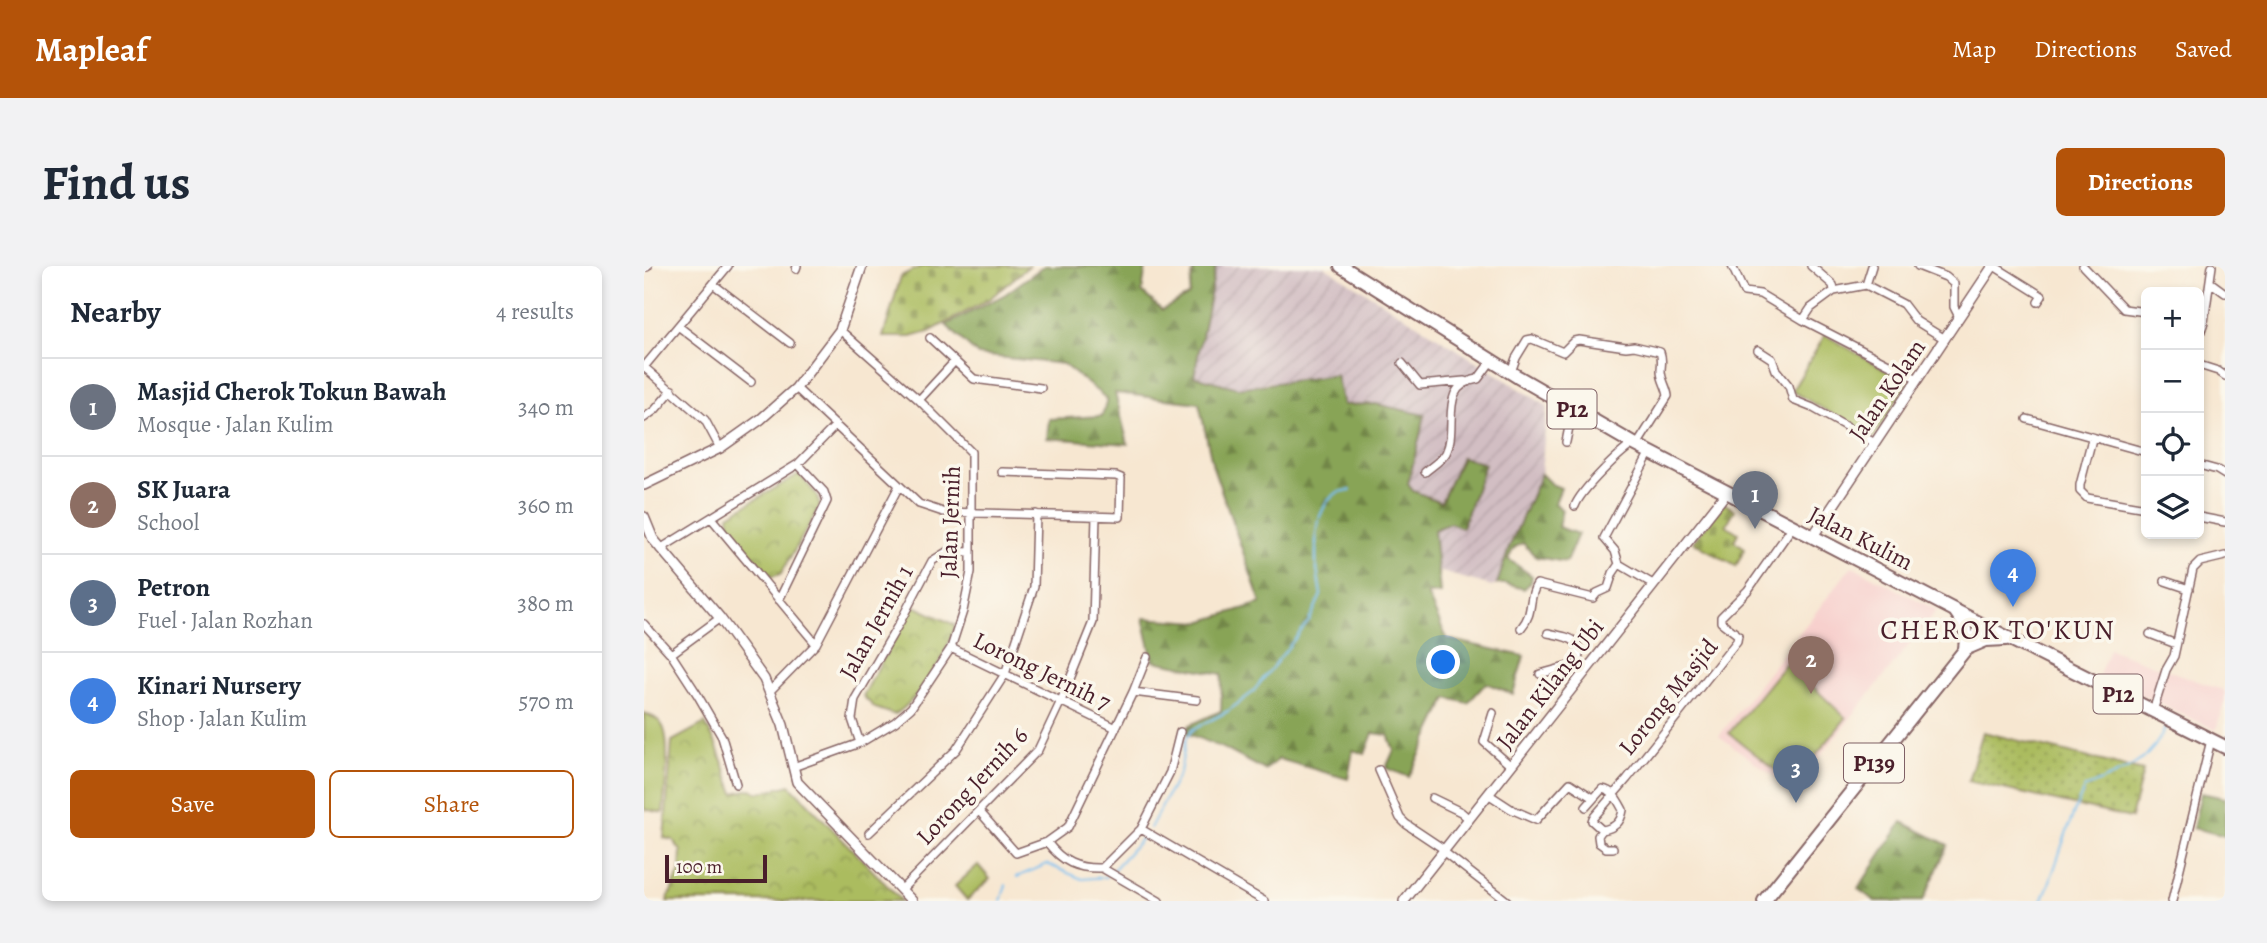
<!DOCTYPE html>
<html lang="en">
<head>
<meta charset="utf-8">
<style>
  :root { --surface:#fff; --page:#f2f2f3; --text:#1f2937; --muted:#747a83; --line:#e0e1e3; --accent:#b45309 }
  body { margin:0; font-family:Alegreya,serif; background:var(--page); color:var(--text) }
  .controls { position:absolute; right:21px; top:21px; display:grid; overflow:hidden; border-radius:10px; box-shadow:0 4px 10px #0003 }
  .controls button { width:63px; height:63px; display:grid; place-items:center; padding:0; border:0; border-bottom:2px solid var(--line); background:var(--surface); color:var(--text); font:35px sans-serif }
  .scale { position:absolute; left:21px; bottom:18px; width:102px; box-sizing:border-box; padding-left:7px; border:4px solid #4a1f2b; border-top:0; font-size:19px; line-height:24px; white-space:nowrap; color:#4a1f2b; -webkit-text-stroke:5px #fbf7ec; paint-order:stroke }
  .you { position:absolute; left:800px; top:397px; width:24px; height:24px; margin:-18px; border:5px solid #fff; border-radius:50%; background:#1a73e8; box-shadow:0 0 0 10px #1a73e833 }
  .badge { display:grid; place-items:center; width:46px; height:46px; border-radius:50%; background:var(--accent); color:#fff; font-size:23px; font-weight:700 }
  .pin { position:absolute; translate:-50% -58px; filter:drop-shadow(0 2px 4px #0008) }
  .pin::after { content:''; position:absolute; top:37px; width:24px; height:21px; background:inherit; clip-path:polygon(0 0,100% 0,50% 100%) }
  .list { margin:0; padding:0; list-style:none }
  h2 { display:flex; justify-content:space-between; align-items:center; height:91px; margin:0; padding:0 28px; font-size:30px }
  h2 small { font-size:23px; font-weight:400; color:var(--muted) }
  .list li { display:grid; grid-template-columns:46px 1fr auto; gap:21px; align-items:center; box-sizing:border-box; height:98px; padding:0 28px; border-top:2px solid var(--line) }
  .list b { display:block; font-size:26px; white-space:nowrap }
  .list p { margin:0; font-size:23px; white-space:nowrap; color:var(--muted) }
  .list em { font-size:23px; font-style:normal; color:var(--muted) }
  .actions { display:flex; gap:14px; padding:21px 28px }
  .actions a { flex:1; padding:16px 0; border:2px solid var(--accent); border-radius:10px; text-align:center; font-size:24px; color:var(--accent) }
  .actions .main { background:var(--accent); color:#fff }
  .icon { flex:none; width:38px; height:38px; fill:none; stroke:currentColor; stroke-width:2; stroke-linecap:round; stroke-linejoin:round }
  .map { position:relative; flex:none; width:1581px; height:635px; overflow:hidden; border-radius:10px }
  header { display:flex; align-items:center; gap:42px; box-sizing:border-box; height:98px; padding:0 35px; background:var(--accent); color:#fff }
  header strong { font-size:33px }
  nav { display:flex; gap:38px; margin-inline-start:auto; font-size:24px }
  .intro { display:flex; align-items:center; justify-content:space-between; box-sizing:border-box; height:168px; padding:0 42px }
  h1 { margin:0; font-size:49px }
  .button { padding:18px 32px; border-radius:10px; background:var(--accent); color:#fff; font-size:24px; font-weight:700 }
  main { display:flex; gap:42px; padding:0 42px }
  aside { flex:1; background:var(--surface); border-radius:10px; box-shadow:0 4px 10px #0003 }
  .map>svg:first-child { display:block }
  .built { fill:#f7d0cd }
  .industrial { fill:url(#industrial-furrows) }
  .grass { fill:url(#grass-dots); stroke:#7a6e45; stroke-width:2 }
  .forest { fill:url(#forest-firs); stroke:#696240; stroke-width:2 }
  .cemetery { fill:url(#cemetery-stones); stroke:#7a6e45; stroke-width:2 }
  .park { fill:url(#park-crowns); stroke:#7a6e45; stroke-width:2 }
  .garden { fill:#abbc5f; stroke:#7a6e45; stroke-width:2 }
  .lines { fill:none; stroke-linecap:round; stroke-linejoin:round }
  .stream { stroke:#79bff0; stroke-width:2 }
  .minor-casing { stroke:#876565; stroke-width:10 }
  .tertiary-casing { stroke:#876565; stroke-width:12 }
  .primary-casing { stroke:#876565; stroke-width:16 }
  .minor { stroke:#fff; stroke-width:7 }
  .tertiary { stroke:#fff; stroke-width:9 }
  .primary { stroke:#fff; stroke-width:12 }
  .labels { text-anchor:middle; stroke-width:7; stroke-linejoin:round; paint-order:stroke }
  .shield { fill:#fbf7ec; stroke:#7f6065; stroke-width:2 }
  .shield-label { font-size:23px; font-weight:bold; fill:#4a1f2b }
  .street-label { font-size:24px; fill:#4a1f2b; stroke:#fbf7ec }
  .quarter-label { font-size:28px; letter-spacing:2px; fill:#4a1f2b; stroke:#fbf7ec }
</style>
</head>
<body>
<header>
<strong>Mapleaf</strong>
<nav><a>Map</a><a>Directions</a><a>Saved</a></nav>
</header>
<div class="intro"><h1>Find us</h1><a class="button">Directions</a></div>
<main>
<aside>
<h2>Nearby<small>4 results</small></h2>
<ul class="list">
<li><span class="badge" style="background:#6b7280">1</span><div><b>Masjid Cherok Tokun Bawah</b><p>Mosque · Jalan Kulim</p></div><em>340 m</em></li>
<li><span class="badge" style="background:#8d6e63">2</span><div><b>SK Juara</b><p>School</p></div><em>360 m</em></li>
<li><span class="badge" style="background:#5c6f8a">3</span><div><b>Petron</b><p>Fuel · Jalan Rozhan</p></div><em>380 m</em></li>
<li><span class="badge" style="background:#3f7fe0">4</span><div><b>Kinari Nursery</b><p>Shop · Jalan Kulim</p></div><em>570 m</em></li>
</ul>
<div class="actions"><a class="main">Save</a><a>Share</a></div>
</aside>
<div class="map">
<svg width="1581" height="635" viewBox="0 0 1581 635">
  <defs>
    <pattern id="industrial-furrows" width="10" height="10" patternUnits="userSpaceOnUse" patternTransform="scale(1.75)"><rect width="10" height="10" fill="#d2bec3"/><path d="M-1 1l2-2M0 10L10 0M9 11l2-2" fill="none" stroke="#b6a3a8"/></pattern>
    <pattern id="grass-dots" width="8" height="8" patternUnits="userSpaceOnUse" patternTransform="scale(1.75)"><rect width="8" height="8" fill="#abbc5f"/><path d="M2 2h.1M6 6h.1" fill="none" stroke="#8d984f" stroke-width="1.8" stroke-linecap="round"/></pattern>
    <pattern id="forest-firs" width="22" height="20" patternUnits="userSpaceOnUse" patternTransform="scale(1.75)"><rect width="22" height="20" fill="#88a456"/><path d="M5 1l3.5 6h-7zM16 11l3.5 6h-7z" fill="#718547"/></pattern>
    <pattern id="cemetery-stones" width="16" height="16" patternUnits="userSpaceOnUse" patternTransform="scale(1.75)"><rect width="16" height="16" fill="#abbc5f"/><path d="M2 7V4a2 2 0 0 1 4 0v3zM10 15v-3a2 2 0 0 1 4 0v3z" fill="#8d984f"/></pattern>
    <pattern id="park-crowns" width="20" height="18" patternUnits="userSpaceOnUse" patternTransform="scale(1.75)"><rect width="20" height="18" fill="#abbc5f"/><path d="M2 6a3 3 0 1 1 6 0M12 15a3 3 0 1 1 6 0" fill="none" stroke="#8d984f"/></pattern>
  </defs>
  <rect width="100%" height="100%" fill="#fbf7ec"/>
  <filter id="ink" filterUnits="userSpaceOnUse"><feTurbulence type="fractalNoise" baseFrequency=".0143" numOctaves="2"/><feDisplacementMap in="SourceGraphic" scale="14" xChannelSelector="R" yChannelSelector="G"/><feConvolveMatrix kernelMatrix="1 2 1 2 8 2 1 2 1" color-interpolation-filters="sRGB"/></filter>
  <filter id="wash" filterUnits="userSpaceOnUse"><feTurbulence type="fractalNoise" baseFrequency=".00686" numOctaves="4" result="noise"/><feDisplacementMap in="SourceGraphic" scale="28" xChannelSelector="R" yChannelSelector="G"/><feGaussianBlur stdDeviation="1.57" result="paint"/><feColorMatrix in="noise" values="0 0 0 0 0 0 0 0 0 0 0 0 0 0 0 0 0 1.4 0 .05"/><feComposite in="paint" operator="in"/></filter>
  <g filter="url(#wash)">
    <rect width="100%" height="100%" fill="#f7e7d1"/>
    <!-- built -->
    <path class="built" d="M1208,300L1293,344L1149,524L1075,470Z
      M1465,383L1581,425V434L1572,464L1455,409Z"/>
    <!-- industrial -->
    <path class="industrial" d="M572,0H680L903,140L897,208L865,281L853,318L848,320L794,305L790,264L806,256L818,262V191L797,236L769,225L764,218L732,138L699,139L626,116L594,122L550,110Z"/>
    <!-- grass -->
    <path class="grass" d="M1339,466L1499,505L1487,552L1324,515Z"/>
    <!-- forest -->
    <path class="forest" d="M400,0H502L498,26L518,44L545,29L550,0H572L550,110L594,122L692,109L699,139L732,138L781,149L764,218L769,225L797,236L818,191L841,198L818,262L806,257L790,264L796,327L783,328L803,373L880,390L869,428L842,417L824,437L803,432L765,511L742,502L750,484L744,469L729,467L721,488L709,484L704,513L635,493L621,504L581,483L540,466L546,459L577,445L578,408L509,395L499,352L556,356L617,337L569,201L555,137L471,127L484,178L403,172L405,153L458,150L463,133L419,98L334,89L302,59L360,29Z
      M897,208L907,218L917,222L911,237L918,244L914,261L934,268L922,296L892,291L879,277L870,282L864,293L888,310L887,316L880,323L862,318H853L865,282Z
      M1557,527L1581,532V570L1549,562Z
      M1258,556L1304,579L1279,635H1231L1214,623Z"/>
    <!-- cemetery -->
    <path class="cemetery" d="M278,0H385L344,34L285,66L267,71H239L257,10Z
      M1080,237L1091,244L1082,259L1094,267L1090,275L1101,282L1092,300L1049,276Z"/>
    <!-- park -->
    <path class="park" d="M155,208L172,228L176,240L137,308L127,311L86,263L85,249Z
      M268,339L311,359C302,392 278,429 251,449L231,442L219,430Z
      M61,457L71,476L90,527L107,523L115,527L146,519L258,635H23L36,605L37,585L29,574L20,572L28,475Z"/>
    <!-- garden -->
    <path class="garden" d="M1181,69L1263,116L1230,172L1148,125Z
      M1143,396L1202,452L1149,518L1085,467Z
      M0,447C7,450 14,452 18,459C28,474 20,527 19,547L0,543Z
      M334,599L346,613L323,634L311,620Z"/>
    <g class="lines">
      <!-- stream -->
      <path class="stream" d="M506,562L536,506L542,473L548,464L584,445L608,427L665,355L677,329L672,297V267L676,250L683,235L694,226L707,224
        M470,603L499,571
        M373,611L403,598L438,613L462,611
        M357,635L362,619
        M1398,635C1415,597 1421,560 1441,522C1476,506 1506,499 1522,460"/>
    </g>
  </g>
  <g filter="url(#ink)">
    <g class="lines">
      <defs>
        <path id="minor" d="M1088,0L1100,26L1116,28L1159,54L1274,113
          M1274,0L1302,11L1310,18V41L1315,51
          M1350,0L1398,30L1394,36
          M1439,0L1480,43L1502,46
          M3,1L4,0
          M152,3L153,0
          M1566,16L1581,27
          M69,18L146,77
          M1222,19L1259,38L1272,55L1301,73
          M1190,25L1222,19L1228,0
          M1159,54L1167,42L1190,25L1189,19L1167,0
          M34,60L107,116
          M1555,71L1560,56L1568,0
          M286,72L330,113L397,122
          M1114,84L1128,93L1132,104L1145,120L1149,134L1169,142L1231,177
          M758,97L776,119L820,115
          M1555,99L1574,105L1581,110
          M0,101L84,0
          M0,101L61,154L76,182
          M867,106L872,92L883,74L888,73L919,86L930,75L935,74L982,81L990,80L1016,86C1019,94 1017,97 1017,105C1017,114 1023,121 1024,130L993,179
          M152,122L275,238L299,246L476,251L477,212L472,210L358,206
          M275,134L310,96
          M0,152L11,144L28,124
          M1383,153L1502,186
          M1448,173L1436,219V225L1443,232L1502,242
          M922,176L925,161L937,148
          M1006,186L960,272L971,285L975,298L1009,318
          M1555,199L1573,204L1581,209
          M781,206C788,200 798,194 802,187C815,161 793,119 834,113L848,94
          M931,240C937,224 975,187 989,178
          M1555,251L1581,256
          M68,253L172,378
          M16,283L154,198L192,159
          M1521,315L1545,323
          M135,334L183,235L180,226L154,198
          M0,358L27,388L53,428L78,471L92,518
          M877,362C891,346 883,333 893,318L949,332L953,327L964,322L969,307L975,298
          M904,367C929,372 940,373 933,401
          M1506,368L1532,378
          M307,382L472,462
          M27,388L76,352
          M896,408L925,400L937,403
          M126,425L172,378L255,220
          M489,426L553,434
          M1509,445L1522,404L1530,390L1549,303L1556,296L1581,290
          M849,447L840,476L867,500
          M216,477L208,453L211,433L256,356L288,295L304,285L326,286
          M149,501L216,477L251,456L267,442L307,382L319,345L327,306V186L275,134L196,64
          M735,504L756,552L762,558L801,584
          M844,528L867,543L892,554L926,517L949,532
          M788,532L817,546L825,553
          M942,541L958,523C970,525 974,535 979,544C977,557 970,562 958,564L954,570L955,577L962,582H969
          M335,545L372,587L403,576L424,561L489,426L503,391
          M497,563L620,635
          M958,564L948,555L949,552L983,513L1093,375L1094,369L1077,356V351L1104,324L1149,260
          M225,567L312,484L361,408L390,321L392,248
          M403,576C418,596 433,603 458,602L497,563L526,506L536,466
          M800,586L863,635
          M458,602L515,635
          M257,624L394,484L417,435L449,356L452,250
          M1528,635L1567,474"/>
        <path id="tertiary" d="M0,219L76,182L117,153L152,122L196,64L218,0
          M0,251L9,273L76,352L120,413L139,459L153,516L268,635
          M1169,270L1349,0
          M760,635L1083,226"/>
        <path id="primary" d="M697,0L874,111L990,178L1368,374L1581,481
          M1312,346C1322,359 1323,367 1321,383L1342,374L1362,373
          M1120,635L1340,360"/>
      </defs>
      <!-- minor casing -->
      <use href="#minor" class="minor-casing"/>
      <!-- tertiary casing -->
      <use href="#tertiary" class="tertiary-casing"/>
      <!-- primary casing -->
      <use href="#primary" class="primary-casing"/>
      <!-- minor -->
      <use href="#minor" class="minor"/>
      <!-- tertiary -->
      <use href="#tertiary" class="tertiary"/>
      <!-- primary -->
      <use href="#primary" class="primary"/>
    </g>
  </g>
  <g class="labels">
    <!-- shield labels -->
    <g class="shield">
      <rect x="903.5" y="123.5" width="49" height="39" rx="5"/>
      <rect x="1449.5" y="408.5" width="49" height="39" rx="5"/>
      <rect x="1200" y="477.5" width="60" height="39" rx="5"/>
    </g>
    <g class="shield-label">
      <text x="928" y="151">P12</text>
      <text x="1474" y="436">P12</text>
      <text x="1230" y="505">P139</text>
    </g>
    <!-- street labels -->
    <g class="street-label">
      <text transform="translate(1243 124) rotate(-56)" y="8">Jalan Kolam</text>
      <text transform="translate(306 256) rotate(-88)" y="8">Jalan Jernih</text>
      <text transform="translate(1217 272) rotate(27)" y="8">Jalan Kulim</text>
      <text transform="translate(232 356) rotate(-61)" y="8">Jalan Jernih 1</text>
      <text transform="translate(398 405) rotate(26)" y="8">Lorong Jernih 7</text>
      <text transform="translate(906 418) rotate(-52)" y="8">Jalan Kilang Ubi</text>
      <text transform="translate(1024 431) rotate(-51)" y="8">Lorong Masjid</text>
      <text transform="translate(328 520) rotate(-47)" y="8">Lorong Jernih 6</text>
    </g>
    <!-- quarter labels -->
    <g class="quarter-label">
      <text x="1354" y="373">CHEROK TO'KUN</text>
    </g>
  </g>
</svg>
<div class="controls">
<button>+</button>
<button>−</button>
<button><svg class="icon" aria-label="locate" viewBox="0 0 24 24"><circle cx="12" cy="12" r="6"/><path d="M12 2v4M12 18v4M2 12h4M18 12h4"/></svg></button>
<button><svg class="icon" aria-label="layers" viewBox="0 0 24 24"><path d="M12 4l9 5-9 5-9-5zM3 14l9 5 9-5"/></svg></button>
</div>
<div class="scale">100 m</div>
<div class="you"></div>
<div class="pin badge" style="left:1111px;top:263px;background:#6b7280">1</div>
<div class="pin badge" style="left:1167px;top:428px;background:#8d6e63">2</div>
<div class="pin badge" style="left:1152px;top:537px;background:#5c6f8a">3</div>
<div class="pin badge" style="left:1369px;top:341px;background:#3f7fe0">4</div>
</div>
</main>
</body>
</html>
